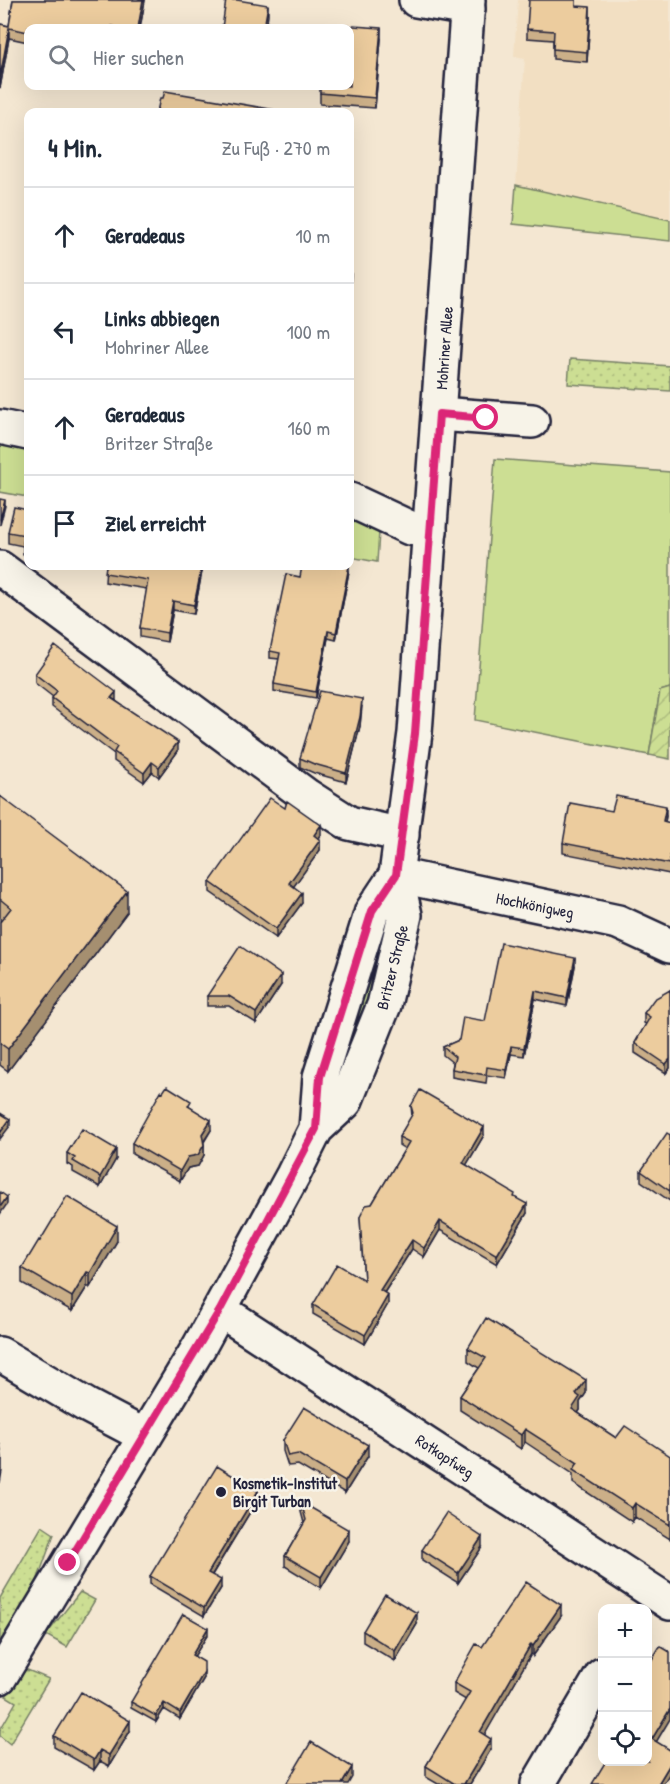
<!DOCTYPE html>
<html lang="de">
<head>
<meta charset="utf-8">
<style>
  :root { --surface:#fff; --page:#f6f6f7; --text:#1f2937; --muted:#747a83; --line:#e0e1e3 }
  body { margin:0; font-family:"Patrick Hand",sans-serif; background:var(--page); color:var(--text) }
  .controls { position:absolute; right:18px; bottom:18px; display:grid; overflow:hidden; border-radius:12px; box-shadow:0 6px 24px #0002 }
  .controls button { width:54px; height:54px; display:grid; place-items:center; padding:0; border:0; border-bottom:2px solid var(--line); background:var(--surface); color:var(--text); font:30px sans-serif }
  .stop { position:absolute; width:18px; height:18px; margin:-14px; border:4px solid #db2777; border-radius:50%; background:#fff }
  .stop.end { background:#db2777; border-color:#fff; box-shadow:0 2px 6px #0008 }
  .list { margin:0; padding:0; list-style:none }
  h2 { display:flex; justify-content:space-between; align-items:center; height:78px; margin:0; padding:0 24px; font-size:26px }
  h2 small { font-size:20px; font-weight:400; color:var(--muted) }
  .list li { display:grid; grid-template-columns:39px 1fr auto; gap:18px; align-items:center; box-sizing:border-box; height:96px; padding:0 24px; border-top:2px solid var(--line) }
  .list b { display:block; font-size:22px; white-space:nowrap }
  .list p { margin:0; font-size:20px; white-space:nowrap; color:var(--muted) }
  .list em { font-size:20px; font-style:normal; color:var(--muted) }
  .icon { flex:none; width:33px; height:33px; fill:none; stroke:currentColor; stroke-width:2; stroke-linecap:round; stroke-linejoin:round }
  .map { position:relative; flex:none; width:670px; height:1784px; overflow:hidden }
  .search { position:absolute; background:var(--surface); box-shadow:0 6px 24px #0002; left:24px; top:24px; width:330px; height:66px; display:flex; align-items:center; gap:15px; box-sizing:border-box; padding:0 21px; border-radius:12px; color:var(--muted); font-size:22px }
  .panel { position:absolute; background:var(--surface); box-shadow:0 6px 24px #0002; left:24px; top:108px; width:330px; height:462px; border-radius:12px }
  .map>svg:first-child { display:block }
  .built { fill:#f2dfc2 }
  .grass { fill:url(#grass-dots); stroke:#778067; stroke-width:1.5 }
  .park { fill:#ccde93; stroke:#778067; stroke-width:1.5 }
  .garden { fill:url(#garden-furrows); stroke:#778067; stroke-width:1.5 }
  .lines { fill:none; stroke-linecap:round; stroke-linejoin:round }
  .minor-casing { stroke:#22223b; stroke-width:38 }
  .major-casing { stroke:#22223b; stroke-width:38 }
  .minor { stroke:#f7f3e8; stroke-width:33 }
  .major { stroke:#f7f3e8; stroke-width:33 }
  .wall { fill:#cbaf88; stroke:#22223b; stroke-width:1.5 }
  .shaded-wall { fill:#a58f6f; stroke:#22223b; stroke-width:1.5 }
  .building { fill:#eccc9e; stroke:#22223b; stroke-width:1.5 }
  .route { stroke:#db2777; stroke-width:8 }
  .poi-dot { fill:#22223b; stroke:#f7f3e8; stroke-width:2 }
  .labels { text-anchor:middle; stroke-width:5; stroke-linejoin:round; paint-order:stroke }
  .street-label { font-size:16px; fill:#22223b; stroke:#f7f3e8 }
  .poi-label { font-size:16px; font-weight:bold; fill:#22223b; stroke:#f7f3e8; text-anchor:start }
</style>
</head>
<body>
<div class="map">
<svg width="670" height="1784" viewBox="0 0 670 1784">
  <defs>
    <pattern id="grass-dots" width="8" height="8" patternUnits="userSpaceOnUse" patternTransform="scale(1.5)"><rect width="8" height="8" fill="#ccde93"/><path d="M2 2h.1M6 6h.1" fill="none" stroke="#afbe80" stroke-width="1.8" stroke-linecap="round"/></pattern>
    <pattern id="garden-furrows" width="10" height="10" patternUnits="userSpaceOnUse" patternTransform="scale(1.5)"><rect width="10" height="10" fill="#ccde93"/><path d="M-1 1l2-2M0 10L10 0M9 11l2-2" fill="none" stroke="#afbe80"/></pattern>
  </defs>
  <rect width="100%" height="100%" fill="#f4e7d2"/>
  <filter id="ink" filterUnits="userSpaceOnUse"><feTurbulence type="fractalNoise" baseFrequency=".0167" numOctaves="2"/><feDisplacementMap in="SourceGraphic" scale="12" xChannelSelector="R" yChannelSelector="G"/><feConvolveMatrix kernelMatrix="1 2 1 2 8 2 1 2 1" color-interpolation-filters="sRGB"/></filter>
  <g filter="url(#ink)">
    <!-- built -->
    <path class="built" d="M518,0H670V220L516,185L525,58L514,56Z"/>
    <!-- grass -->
    <path class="grass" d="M570,359L670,366V391L568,384Z
      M374,950L385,953L348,1067L328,1101Z
      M42,1526L54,1534L33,1592L0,1650V1598Z
      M80,1592L95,1600L67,1647L46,1635Z
      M25,1669L49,1679L10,1744L0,1736V1730L16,1702L6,1696Z"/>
    <!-- park -->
    <path class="park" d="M516,185L670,220V241L513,224Z
      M0,444L28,449V497L0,492Z
      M495,459L670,472V688L660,691L649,755L475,720Z
      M350,511L380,517L377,562L350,557Z"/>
    <!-- garden -->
    <path class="garden" d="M670,688V759L649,755L660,691Z"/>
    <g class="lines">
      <defs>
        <path id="minor" d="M416,0L468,9
          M439,414L532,421
          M0,427L28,433
          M350,500L410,528L430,531
          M0,568L307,796L349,823L402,835
          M396,875L618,922L670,946
          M220,1310L670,1603
          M0,1354L86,1405L145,1436
          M538,1784L602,1675"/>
        <path id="major" d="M316,1129L320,1077L372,911L396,875
          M0,1677L199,1347L293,1175L316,1129L345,1102L384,1005L405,915L396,875L415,733L468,0"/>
      </defs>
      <!-- minor casing -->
      <use href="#minor" class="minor-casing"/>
      <!-- major casing -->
      <use href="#major" class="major-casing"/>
      <!-- minor -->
      <use href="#minor" class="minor"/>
      <!-- major -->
      <use href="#major" class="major"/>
    </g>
    <!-- wall -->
    <path class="wall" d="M13,0H145L140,28H28V42L9,38L0,88V24L9,26Z
      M576,6L590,16L587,62L553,59V40L527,38V29Z
      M381,39L375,108L320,104V93Z
      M28,510V555L23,554V546L8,543V532Z
      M106,566H203L194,614L173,610L167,642L140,637V628L147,589L105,582Z
      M349,571L336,640L328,638L316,698L274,691V684L279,659L270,658V651L300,577Z
      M35,674L116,701L178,751L159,777L152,772L144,782L114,761V754L52,707V698L53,697L35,683Z
      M362,707L360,726L346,782L314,773L300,767V758Z
      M0,796L127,912L8,1071L0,1065Z
      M285,808L321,835L319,838L320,850L293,887L302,903L276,938L210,892V882Z
      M612,811L666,816L665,822L670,823V874L563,853V843Z
      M575,966L567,1006L535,999L524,1056L511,1054L506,1078L487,1075L486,1083L452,1077V1069L453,1063L443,1055V1047L459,1040L485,1021Z
      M281,985L256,1023L229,1006H207V996Z
      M670,990V1068L666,1073L635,1053V1043L646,1024L644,1023V1013Z
      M411,1106L484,1135L466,1165L515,1197L527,1213L497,1264L440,1230L424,1257L412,1249L384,1293L388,1304L365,1344L313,1314V1305L364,1280L360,1217L372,1204L405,1149L399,1145V1137L412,1116Z
      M191,1108L211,1130L204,1142V1155L198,1166L188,1168L180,1181L132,1154V1143Z
      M670,1135V1201L641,1181V1171Z
      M67,1153L116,1159L100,1187L73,1172V1167L67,1164Z
      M40,1241H117L90,1287H87L72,1311L22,1283V1268Z
      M468,1348L586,1393L580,1402V1410L578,1413L616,1438L670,1456V1539L635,1517L632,1522L573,1483V1474L525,1442L521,1449L460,1410V1396L479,1368L468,1361Z
      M283,1440L368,1456L345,1493L298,1465L288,1466L283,1451Z
      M258,1499L212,1575L221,1588L204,1616L150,1584V1576Z
      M301,1502L349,1541L321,1588L285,1566V1556L304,1523L301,1512Z
      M482,1547L458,1583L422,1560V1550Z
      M561,1616L533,1656L531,1654L484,1735L491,1749L470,1784H438L426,1777V1766L466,1700L454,1693V1683L482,1647Z
      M417,1624L395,1661L363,1642V1631Z
      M208,1634L194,1656L204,1678L180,1719L164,1709L156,1722L131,1708V1702Z
      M130,1731L109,1766L100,1761L94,1770L54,1747V1736Z"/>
    <!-- shaded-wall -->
    <path class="shaded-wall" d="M143,0H145L140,28H138Z
      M268,5V16L266,28H264Z
      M590,7V16L587,62V52Z
      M9,28V38L0,88V78Z
      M381,28V39L375,108V98Z
      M351,266V276L350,286V276Z
      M5,500V506L0,525V520Z
      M202,566H203L194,614V605Z
      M349,566V571L336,640V633Z
      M173,601V610L167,642V633Z
      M328,631V638L316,698V692Z
      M116,692V701L111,698Z
      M362,699L360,726L346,782V773Z
      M178,742V751L159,777V767Z
      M152,762V772L144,782V773Z
      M666,806V816L663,832V821Z
      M321,825V835L314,845V835Z
      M320,840V850L289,893V883Z
      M127,891V912L8,1071V1049Z
      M302,893V903L276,938V929Z
      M575,958V966L567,1006V998Z
      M281,975V985L256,1023V1013Z
      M535,991V999L524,1056V1048Z
      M511,1046V1054L506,1078V1070Z
      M670,1058V1068L666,1073V1064Z
      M10,1119V1126L0,1139V1133Z
      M211,1120V1130L202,1144V1134Z
      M484,1127V1135L463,1171V1163Z
      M204,1145V1155L198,1166L188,1168L180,1181V1171L188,1157Z
      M116,1149V1159L100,1187V1177Z
      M7,1197V1204L0,1214V1207Z
      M527,1204V1213L497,1264V1255Z
      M440,1221V1230L424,1257V1248Z
      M117,1226V1241L90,1287V1273Z
      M412,1240V1249L380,1299V1290Z
      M87,1272V1287L72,1311V1297Z
      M388,1295V1304L365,1344V1335Z
      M586,1380V1393L580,1402V1410L572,1423V1409L576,1394Z
      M525,1429V1442L521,1449V1435Z
      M368,1445V1456L345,1493V1482Z
      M2,1457V1471L0,1483V1469Z
      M258,1491V1499L208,1581V1573Z
      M635,1503V1517L632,1522V1508Z
      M349,1530V1541L321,1588V1577Z
      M482,1537V1547L458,1583V1573Z
      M221,1580V1588L204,1616V1608Z
      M561,1605V1616L533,1656V1646Z
      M417,1613V1624L395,1661V1651Z
      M208,1628V1634L192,1660V1655Z
      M531,1644V1654L480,1743V1732Z
      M204,1672V1678L180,1719V1713Z
      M164,1703V1709L156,1722V1716Z
      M670,1709V1719L652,1749V1739Z
      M130,1721V1731L109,1766V1755Z
      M491,1739V1749L470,1784H464Z
      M100,1750V1761L94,1770V1760Z
      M670,1764V1773L663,1784H658Z
      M352,1767V1777L348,1784H342Z"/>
    <!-- building -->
    <path class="building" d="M13,0H143L138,28H122L112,26L111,28H28V32L9,28L0,78V24L9,26Z
      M226,0H237L268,5L264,28H222Z
      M529,0H576V6L590,7L587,52L553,49L554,31L527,29Z
      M325,24L381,28L375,98L320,93V86H350V28H325Z
      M165,91L287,112H157L160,98H163Z
      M0,499L5,500L0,520Z
      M14,507L28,510V545L23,543L25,535L8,532Z
      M106,566H202L194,605L173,601L167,633L140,628L148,580L105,573Z
      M302,566H349L336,633L328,631L316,692L274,684L280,653L270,651L286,574L300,577Z
      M55,646L116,692L111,698L178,742L159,767L152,762L144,773L114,752L117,747L52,698L57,691L35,674Z
      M320,691L362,699L360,717L346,773L314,764L300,758Z
      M0,796L127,891L8,1049L0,1043V922L11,908L0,899Z
      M616,796L666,806L663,821L670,823V864L563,843L570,803L612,811Z
      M270,798L285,808L287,801L321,825L314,835L320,840L289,883L302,893L276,929L210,882Z
      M501,943L575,958L567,998L535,991L524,1048L511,1046L506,1070L487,1067L486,1075L452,1069L455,1057L443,1047L459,1040L463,1017L485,1021Z
      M240,946L281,975L256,1013L229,996H207Z
      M670,990V1059L666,1064L635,1043L650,1017L644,1013L654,999Z
      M167,1086L191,1101L188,1106L211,1120L202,1134L204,1145L198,1155L188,1157L180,1171L132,1143L161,1091L163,1092Z
      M420,1090L484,1127L463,1163L515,1194L514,1197L527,1204L497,1255L440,1221L424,1248L412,1240L380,1290L388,1295L365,1335L313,1305L337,1264L364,1280L360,1217L366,1205L372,1204L409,1142L399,1137L413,1113L411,1106Z
      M0,1113L10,1119L0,1133Z
      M82,1129L116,1149L100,1177L73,1161L75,1158L67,1153Z
      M667,1133L670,1135V1191L641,1171Z
      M0,1192L7,1197L0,1207Z
      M67,1196L117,1226L90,1273L87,1272L72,1297L22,1268L39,1240L40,1241Z
      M486,1318L586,1380L576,1394L580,1397L572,1409L616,1438L625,1426L670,1456V1525L635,1503L632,1508L573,1470L578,1463L525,1429L521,1435L460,1396L486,1358L468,1348Z
      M304,1407L368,1445L345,1482L298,1454L288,1456L283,1440Z
      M0,1444L2,1457L0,1469Z
      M217,1466L258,1491L208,1573L221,1580L204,1608L150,1576Z
      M301,1502L349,1530L321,1577L285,1556L306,1520Z
      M446,1513L482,1537L458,1573L422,1550Z
      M526,1582L561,1605L533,1646L531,1644L480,1732L491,1739L464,1784H455L426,1766L470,1692L454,1683L476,1644L482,1647Z
      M385,1594L417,1613L395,1651L363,1631Z
      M183,1614L208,1628L192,1655L204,1662V1672L180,1713L164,1703L156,1716L131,1702Z
      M660,1646L670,1652V1709L652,1739L670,1750V1764L658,1784H592L606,1761H648V1666Z
      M81,1692L130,1721L109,1755L100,1750L94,1760L54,1736Z
      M311,1742L352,1767L342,1784H286Z"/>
  </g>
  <g class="lines" filter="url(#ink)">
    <!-- route -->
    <path class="route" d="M68,1563L220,1310L316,1129L320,1077L372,911L396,875L415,734L439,414L486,418"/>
  </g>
  <!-- markers -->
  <circle class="poi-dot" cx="221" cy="1492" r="6"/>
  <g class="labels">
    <!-- street labels -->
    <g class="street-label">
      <text transform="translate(444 348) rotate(-86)" y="6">Mohriner Allee</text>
      <text transform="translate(535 905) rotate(11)" y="6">Hochkönigweg</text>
      <text transform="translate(392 967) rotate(-76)" y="6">Britzer Straße</text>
      <text transform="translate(445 1456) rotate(33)" y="6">Rotkopfweg</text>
    </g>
    <!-- poi labels -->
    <g class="poi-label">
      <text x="233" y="1489">Kosmetik-Institut<tspan x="233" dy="18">Birgit Turban</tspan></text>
    </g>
  </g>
</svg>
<div class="controls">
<button>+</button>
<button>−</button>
<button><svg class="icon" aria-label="locate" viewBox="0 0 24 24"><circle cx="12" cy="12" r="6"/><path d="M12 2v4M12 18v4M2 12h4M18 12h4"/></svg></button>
</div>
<div class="stop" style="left:486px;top:418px"></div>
<div class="stop end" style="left:68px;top:1563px"></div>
<div class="search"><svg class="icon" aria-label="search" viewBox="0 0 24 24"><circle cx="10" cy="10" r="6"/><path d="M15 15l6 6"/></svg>Hier suchen</div>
<section class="panel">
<h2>4 Min.<small>Zu Fuß · 270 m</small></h2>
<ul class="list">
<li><svg class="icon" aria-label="ahead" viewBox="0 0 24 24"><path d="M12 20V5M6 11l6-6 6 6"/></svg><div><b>Geradeaus</b></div><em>10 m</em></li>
<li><svg class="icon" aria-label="left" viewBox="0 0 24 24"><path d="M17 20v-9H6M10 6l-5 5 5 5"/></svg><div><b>Links abbiegen</b><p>Mohriner Allee</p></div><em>100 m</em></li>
<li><svg class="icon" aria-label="ahead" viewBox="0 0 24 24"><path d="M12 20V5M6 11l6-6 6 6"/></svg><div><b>Geradeaus</b><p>Britzer Straße</p></div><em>160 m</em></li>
<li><svg class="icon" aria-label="arrive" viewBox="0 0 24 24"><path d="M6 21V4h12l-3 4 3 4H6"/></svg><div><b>Ziel erreicht</b></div></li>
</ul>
</section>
</div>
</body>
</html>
